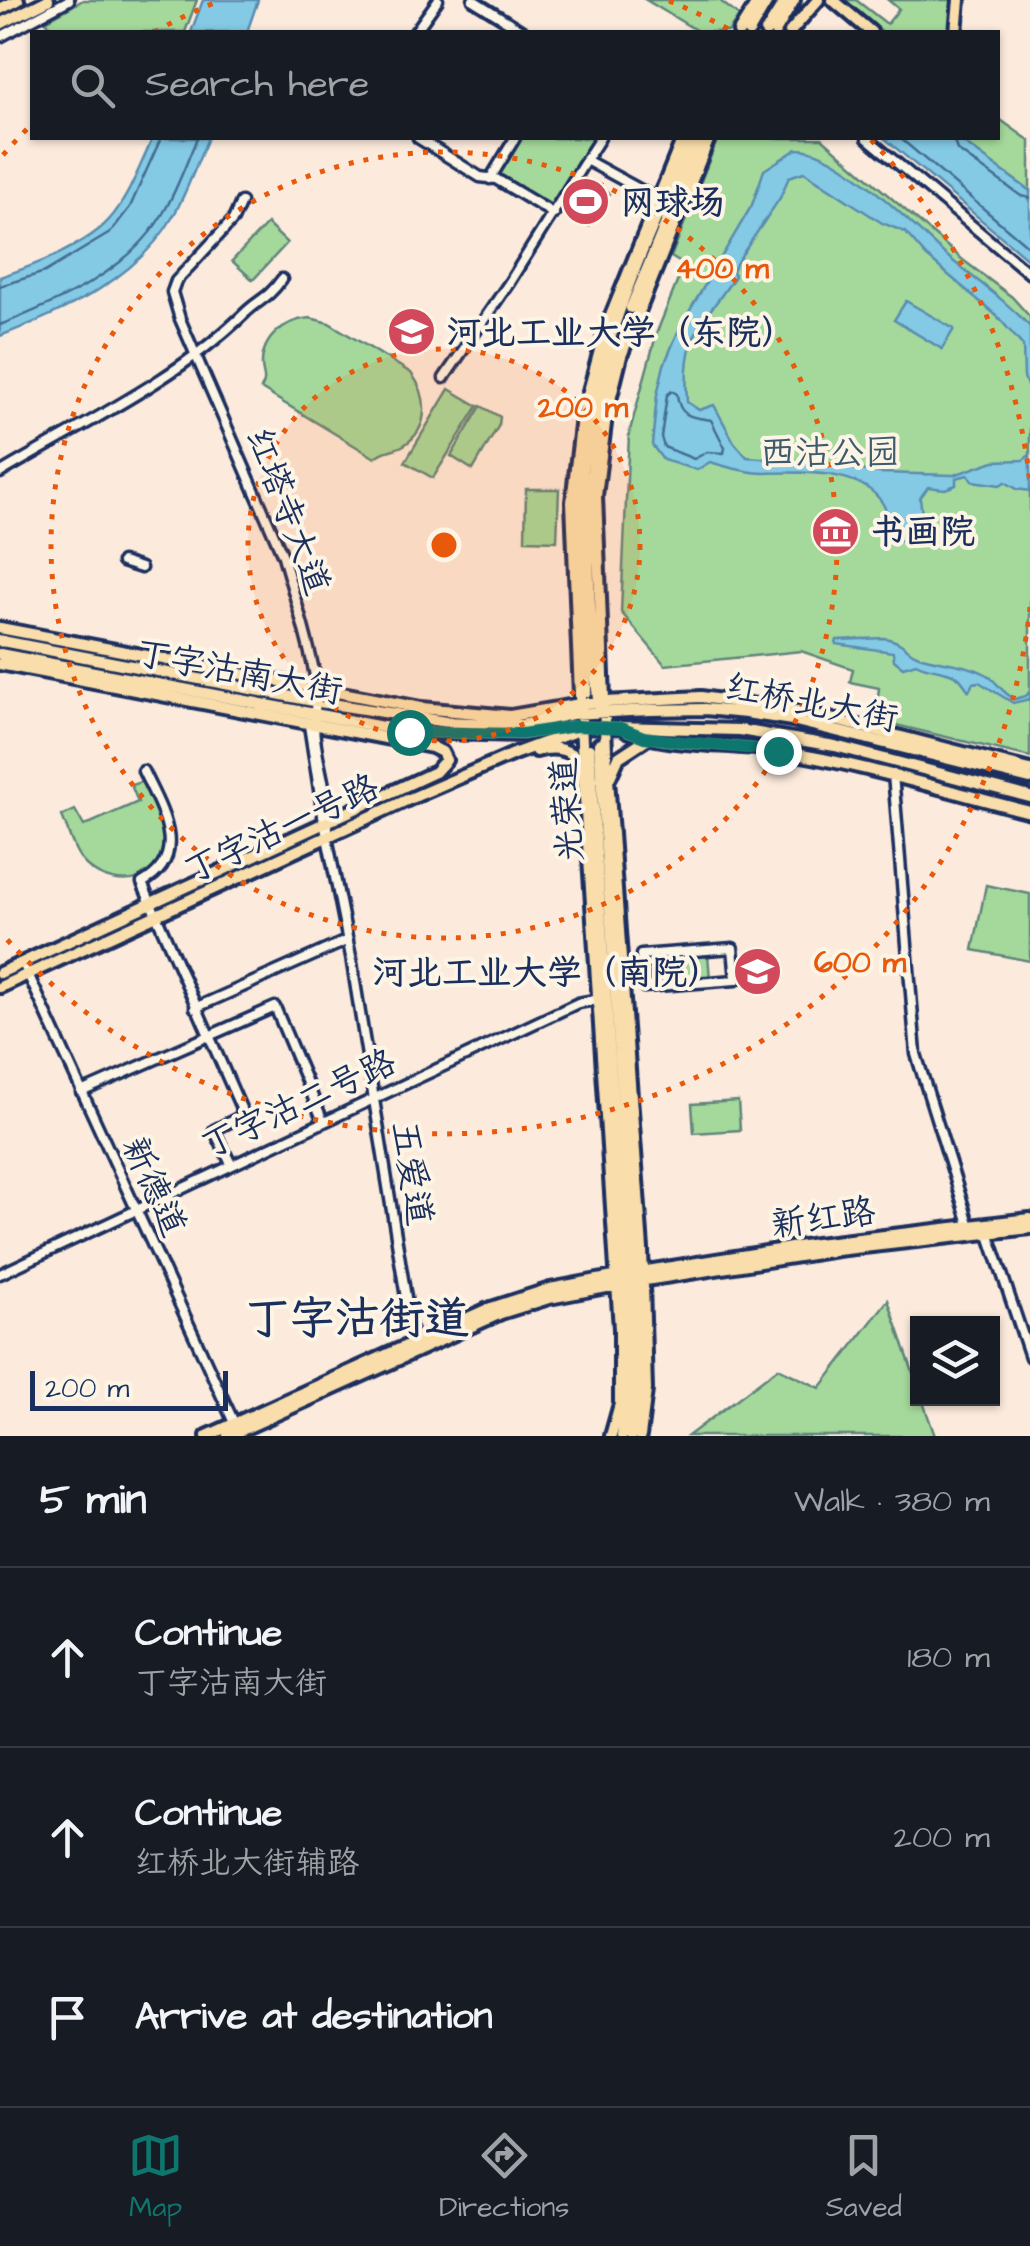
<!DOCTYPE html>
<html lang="en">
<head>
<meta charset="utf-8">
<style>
  :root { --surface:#171b24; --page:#20242c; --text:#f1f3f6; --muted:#9ea1a6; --line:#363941; --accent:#0f766e }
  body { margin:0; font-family:"Architects Daughter","LXGW WenKai TC",sans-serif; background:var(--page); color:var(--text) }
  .controls { position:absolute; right:30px; bottom:30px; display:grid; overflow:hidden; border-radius:0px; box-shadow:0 2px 8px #0004 }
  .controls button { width:90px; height:90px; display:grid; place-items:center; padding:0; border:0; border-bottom:2px solid var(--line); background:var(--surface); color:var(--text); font:50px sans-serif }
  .scale { position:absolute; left:30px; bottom:25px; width:198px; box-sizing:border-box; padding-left:10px; border:5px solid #1b2f5e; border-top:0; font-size:28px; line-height:35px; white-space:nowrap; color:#1b2f5e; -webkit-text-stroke:8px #fcf5e5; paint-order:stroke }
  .stop { position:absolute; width:30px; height:30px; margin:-22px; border:8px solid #0f766e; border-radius:50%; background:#fff }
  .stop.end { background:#0f766e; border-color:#fff; box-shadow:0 2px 10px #0008 }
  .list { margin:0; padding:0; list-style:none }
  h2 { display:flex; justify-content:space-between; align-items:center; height:130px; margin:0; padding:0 40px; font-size:42px }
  h2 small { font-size:32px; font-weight:400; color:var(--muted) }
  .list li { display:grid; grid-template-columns:65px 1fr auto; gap:30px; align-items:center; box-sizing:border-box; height:180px; padding:0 40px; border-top:2px solid var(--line) }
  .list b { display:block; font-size:38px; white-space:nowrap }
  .list p { margin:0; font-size:32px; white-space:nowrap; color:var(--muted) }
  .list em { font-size:32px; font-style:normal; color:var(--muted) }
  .icon { flex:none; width:55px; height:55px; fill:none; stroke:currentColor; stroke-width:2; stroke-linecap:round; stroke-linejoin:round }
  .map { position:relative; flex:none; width:1030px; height:1436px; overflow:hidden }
  .search { position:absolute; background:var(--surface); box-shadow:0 2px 8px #0004; left:30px; right:30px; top:30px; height:110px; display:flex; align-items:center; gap:25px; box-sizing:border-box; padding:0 35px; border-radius:0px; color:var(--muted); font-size:38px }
  .sheet { height:670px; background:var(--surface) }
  nav { display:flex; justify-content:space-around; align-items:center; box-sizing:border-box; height:140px; border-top:2px solid var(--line); background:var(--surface); font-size:28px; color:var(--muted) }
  nav a { display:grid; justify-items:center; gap:5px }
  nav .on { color:var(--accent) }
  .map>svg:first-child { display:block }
  .green { fill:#a5d99b; stroke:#60847c; stroke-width:2.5 }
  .water { fill:#84cae5; stroke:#5a8caf; stroke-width:2.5 }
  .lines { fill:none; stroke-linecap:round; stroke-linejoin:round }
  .shore { stroke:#456d94; stroke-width:2.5 }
  .minor-casing { stroke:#1b2f5e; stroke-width:15 }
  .major-casing { stroke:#1b2f5e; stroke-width:18 }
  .highway-casing { stroke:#1b2f5e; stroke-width:19 }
  .minor { stroke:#fcf5e5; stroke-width:8 }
  .major { stroke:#f9deab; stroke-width:10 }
  .highway { stroke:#f9deab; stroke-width:11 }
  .route { stroke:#0f766e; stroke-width:12 }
  .ring { fill:none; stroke:#e8590c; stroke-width:5; stroke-dasharray:5 10 }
  .labels { text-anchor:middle; stroke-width:8; stroke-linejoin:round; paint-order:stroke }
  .poi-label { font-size:35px; font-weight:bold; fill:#1b2f5e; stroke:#fcf5e5; text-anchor:start }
  .park-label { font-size:35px; fill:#3e5a6d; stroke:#fcf5e5 }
  .street-label { font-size:35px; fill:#1b2f5e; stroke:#fcf5e5 }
  .district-label { font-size:45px; font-weight:bold; fill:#1b2f5e; stroke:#fcf5e5 }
  .centre { fill:#e8590c; stroke:#fcf5e5; stroke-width:5 }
  .ring-label { font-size:30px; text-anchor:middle; font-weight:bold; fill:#e8590c; stroke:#fcf5e5; stroke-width:8; stroke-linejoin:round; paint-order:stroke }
</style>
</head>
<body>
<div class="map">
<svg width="1030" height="1436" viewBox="0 0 1030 1436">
  <rect width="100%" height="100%" fill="#fcebdc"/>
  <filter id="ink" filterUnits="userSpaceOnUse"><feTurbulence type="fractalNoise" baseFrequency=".01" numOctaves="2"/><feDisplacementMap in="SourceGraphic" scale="20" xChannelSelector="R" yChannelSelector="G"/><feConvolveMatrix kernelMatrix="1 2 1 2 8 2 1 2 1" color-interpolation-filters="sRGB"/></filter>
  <g filter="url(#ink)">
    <!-- green -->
    <path class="green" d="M83,0H197L185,32H56L46,21Z
      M646,0H719L739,16L728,32H699Z
      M844,0H856L887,24L899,9L888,0H954L950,32H883Z
      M998,118L1030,141V191L957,138H998Z
      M515,138H593L550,207L494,173Z
      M718,138H822L963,260L1012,297L1030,317V757L875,720L879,688L850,682L853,669L801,651L665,665L621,612L629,434L657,332L684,265L671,257Z
      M581,177L609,194L589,226L561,209Z
      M267,224L287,243L253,280L232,261Z
      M310,318L329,323L411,373C428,395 431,428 404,445C394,451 383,449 375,458L261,389C267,379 263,377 262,366C261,338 285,320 310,318Z
      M449,389L478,406L433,478L405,462Z
      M481,406L500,417L499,425L473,470L451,456Z
      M526,489H559L557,541L525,540Z
      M144,781C151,797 162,815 166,831C176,880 117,895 86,865C73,852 69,832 62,816L75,810L84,826L138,802L131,785Z
      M986,885L1030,894V961L973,950Z
      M708,954L710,979L652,984L650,959Z
      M738,1101L740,1130L694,1133L692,1104Z
      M888,1300L917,1384L918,1398L922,1399L935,1436H688L778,1368L820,1388Z"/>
    <!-- water -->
    <path class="water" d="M203,0H258L247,32H191Z
      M153,138H208C197,163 187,191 174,215C137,280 66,310 0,336V277C33,266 78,249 104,225C127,204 139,166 153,138Z
      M884,138H957L1030,191V261Z
      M797,149C841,148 914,228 947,256C975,280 1005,299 1030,327V394L1024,377L1023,346L997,316L926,256L905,232L882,223L804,172L789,177L780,198L737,262L733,271L735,276C699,330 683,331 687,402L699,410L714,405L734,442L747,457L804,461L880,473L954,475L994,461L1023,460L1030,455V491L1017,489L1005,482L1000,485L972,481L968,475L956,478V485L945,489L928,487L920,498L923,522L908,543L880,536L879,522L887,513C872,468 803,472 765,473C747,473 728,467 710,462L697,470L663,460L652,445L657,395L664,365L680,327L752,205L764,170Z
      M906,301L954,329L942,349L894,320Z
      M884,638C906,642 903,650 919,656C940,663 964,663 984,673C997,680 1000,692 1015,699L1026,696L1030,691V699L1013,703L979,682L973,683L969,691C966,687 963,682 959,678C947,668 929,671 916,663L903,667L894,660L893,652L836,644L837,640Z"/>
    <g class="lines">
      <!-- shore -->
      <path class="shore" d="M900,138L1030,248
        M953,138L957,150L1021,196L1030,198
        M0,286L45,272L110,233L130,207L161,138
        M0,325C62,300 131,271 165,210C178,187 187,161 197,138
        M672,391L677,394C679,418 693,417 711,420L725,448L724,453L707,452L694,459L664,447L661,437L667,395Z"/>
      <defs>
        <path id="minor" d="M473,0L524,32
          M415,32L438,0
          M0,37L69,0
          M418,138L480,177L496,179L554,214
          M600,138L586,160L661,201
          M867,138L1030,274
          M490,179L515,138
          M241,202L233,220L176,281L172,292L180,319L283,556C294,595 307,635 315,676C319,697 312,717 315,738C319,771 332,804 327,837
          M444,378L509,283L586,160
          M0,473C82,424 175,381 244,314C259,299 267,300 282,279
          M122,562L141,568
          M309,725L324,822L351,957L413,1341
          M143,771C160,807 192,856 142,883L244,1115L214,1130L231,1164
          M893,774L916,1054L971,1230
          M23,963L236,1427
          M622,975L643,973L644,987L736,980L733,948L641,955L643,973
          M195,1008L348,940
          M81,1092L275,1007L323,1121
          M987,1229L1030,1357
          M0,1274L578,1003L600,999"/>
        <path id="major" d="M833,0L871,32
          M0,9L18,0
          M0,24L48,0
          M739,32L759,0
          M749,32L768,0
          M766,32L786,0
          M775,32L794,0
          M790,32L818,0
          M956,32L959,0
          M631,308L701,138
          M0,628L421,708L510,716L586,703L701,697L804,712L1030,770
          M2,641L313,701L446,722L523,725L572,714L650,710L705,709L746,713L792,720L1030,779
          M0,654L409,732L522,735L571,726L740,730L835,746L1030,797
          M0,664L432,747L442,752L446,760L435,772L0,973
          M586,692C585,619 576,544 582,470C593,355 644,242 692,138
          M599,707C585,589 580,467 615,352
          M627,731C670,748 731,743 778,751C863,764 946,791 1030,812
          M599,744L635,1282L637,1404L631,1436
          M589,749L627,1310L629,1396L622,1436
          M536,751C554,746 572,748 582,765
          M610,777L619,757L648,738
          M0,987L407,800L516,753L584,728
          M641,1272L816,1244L1030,1219
          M639,1281L837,1250L1030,1228
          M207,1436L488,1309L550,1289L619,1276
          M228,1436L501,1313L549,1298L622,1284
          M611,1436L620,1404V1329L583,767L572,502L582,417L606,328L683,138
          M640,1436L646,1390L642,1249L606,751L596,496L606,416L621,356L709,138"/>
        <path id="highway" d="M0,641H2"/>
      </defs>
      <!-- minor casing -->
      <use href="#minor" class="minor-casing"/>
      <!-- major casing -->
      <use href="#major" class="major-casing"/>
      <!-- highway casing -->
      <use href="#highway" class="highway-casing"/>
      <!-- minor -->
      <use href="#minor" class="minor"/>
      <!-- major -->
      <use href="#major" class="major"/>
      <!-- highway -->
      <use href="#highway" class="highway"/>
    </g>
  </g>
  <g class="lines" filter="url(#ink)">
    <!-- route -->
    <path class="route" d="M409,732L522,734L576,726L621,728L644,737L674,741L778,751"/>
  </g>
  <!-- distance rings -->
  <circle cx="444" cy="545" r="196" fill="#e8590c" fill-opacity=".12"/>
  <g class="ring">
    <circle cx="444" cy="545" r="196"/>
    <circle cx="444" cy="545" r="393"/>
    <path d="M1030 607A589 589 0 0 1 3 935M3 155A589 589 0 0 1 31 125M154 32A589 589 0 0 1 219 1M669 1A589 589 0 0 1 734 32M871 140A589 589 0 0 1 1030 483"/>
  </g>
  <!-- icons -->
  <defs>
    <symbol id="stadium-disc" viewBox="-11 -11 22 22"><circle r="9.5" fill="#d1495b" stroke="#fcf5e5"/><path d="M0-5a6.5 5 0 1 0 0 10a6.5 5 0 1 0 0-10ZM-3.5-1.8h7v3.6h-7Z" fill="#fff"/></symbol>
    <symbol id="university-disc" viewBox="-11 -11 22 22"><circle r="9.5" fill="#d1495b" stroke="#fcf5e5"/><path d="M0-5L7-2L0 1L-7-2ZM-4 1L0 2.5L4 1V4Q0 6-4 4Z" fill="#fff"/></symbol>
    <symbol id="museum-disc" viewBox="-11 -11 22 22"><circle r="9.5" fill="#d1495b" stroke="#fcf5e5"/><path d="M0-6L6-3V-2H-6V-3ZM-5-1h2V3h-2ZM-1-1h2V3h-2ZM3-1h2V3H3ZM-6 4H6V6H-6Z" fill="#fff"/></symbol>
    <symbol id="school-disc" viewBox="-11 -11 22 22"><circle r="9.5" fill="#d1495b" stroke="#fcf5e5"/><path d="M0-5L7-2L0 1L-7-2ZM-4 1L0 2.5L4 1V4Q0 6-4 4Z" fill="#fff"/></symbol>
  </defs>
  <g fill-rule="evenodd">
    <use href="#stadium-disc" x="558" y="174" width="55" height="55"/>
    <use href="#university-disc" x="384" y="304" width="55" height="55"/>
    <use href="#museum-disc" x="808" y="504" width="55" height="55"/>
    <use href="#school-disc" x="730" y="944" width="55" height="55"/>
  </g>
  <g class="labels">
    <!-- poi labels -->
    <g class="poi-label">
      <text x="620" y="214">网球场</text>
      <text x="446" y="344">河北工业大学（东院）</text>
      <text x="870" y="543">书画院</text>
      <text x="722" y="984" text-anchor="end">河北工业大学（南院）</text>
    </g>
    <!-- park labels -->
    <g class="park-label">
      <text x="830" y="464">西沽公园</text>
    </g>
    <!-- street labels -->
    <g class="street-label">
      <text transform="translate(289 511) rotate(69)" y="12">红塔寺大道</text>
      <text transform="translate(239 671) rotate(11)" y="12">丁字沽南大街</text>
      <text transform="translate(812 702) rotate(11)" y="12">红桥北大街</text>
      <text transform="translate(566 810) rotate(-94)" y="12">光荣道</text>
      <text transform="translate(281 828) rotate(-25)" y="12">丁字沽一号路</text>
      <text transform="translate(298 1103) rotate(-25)" y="12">丁字沽二号路</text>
      <text transform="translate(413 1173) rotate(81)" y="12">五爱道</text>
      <text transform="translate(155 1186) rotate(65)" y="12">新德道</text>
      <text transform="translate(823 1217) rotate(-8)" y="12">新红路</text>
    </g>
    <!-- district labels -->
    <g class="district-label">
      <text x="357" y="1333">丁字沽街道</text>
    </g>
  </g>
  <circle cx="444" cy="545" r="15" class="centre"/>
  <g class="ring-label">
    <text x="722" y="278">400 m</text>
    <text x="583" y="417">200 m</text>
    <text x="860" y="972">600 m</text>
  </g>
</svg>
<div class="controls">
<button><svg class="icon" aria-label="layers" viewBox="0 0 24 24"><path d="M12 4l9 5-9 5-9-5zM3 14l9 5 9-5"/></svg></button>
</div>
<div class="scale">200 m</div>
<div class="stop" style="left:409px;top:732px"></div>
<div class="stop end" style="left:778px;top:751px"></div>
<div class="search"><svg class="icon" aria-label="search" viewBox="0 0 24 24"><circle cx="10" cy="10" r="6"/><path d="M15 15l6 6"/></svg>Search here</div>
</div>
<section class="sheet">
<h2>5 min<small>Walk · 380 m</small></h2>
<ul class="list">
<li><svg class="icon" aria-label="ahead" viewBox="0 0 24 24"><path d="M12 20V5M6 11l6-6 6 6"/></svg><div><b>Continue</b><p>丁字沽南大街</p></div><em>180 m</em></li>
<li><svg class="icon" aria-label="ahead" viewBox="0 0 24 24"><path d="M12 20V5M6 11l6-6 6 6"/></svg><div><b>Continue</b><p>红桥北大街辅路</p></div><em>200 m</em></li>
<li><svg class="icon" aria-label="arrive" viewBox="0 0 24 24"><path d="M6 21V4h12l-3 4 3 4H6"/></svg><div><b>Arrive at destination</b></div></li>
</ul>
</section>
<nav>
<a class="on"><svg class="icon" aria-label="map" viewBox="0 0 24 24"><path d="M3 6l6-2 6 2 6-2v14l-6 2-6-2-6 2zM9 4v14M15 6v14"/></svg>Map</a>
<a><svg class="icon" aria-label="directions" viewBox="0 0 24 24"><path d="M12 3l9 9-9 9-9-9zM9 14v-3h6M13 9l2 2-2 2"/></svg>Directions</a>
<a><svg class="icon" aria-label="saved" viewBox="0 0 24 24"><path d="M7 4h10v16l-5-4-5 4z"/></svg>Saved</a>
</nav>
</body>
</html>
